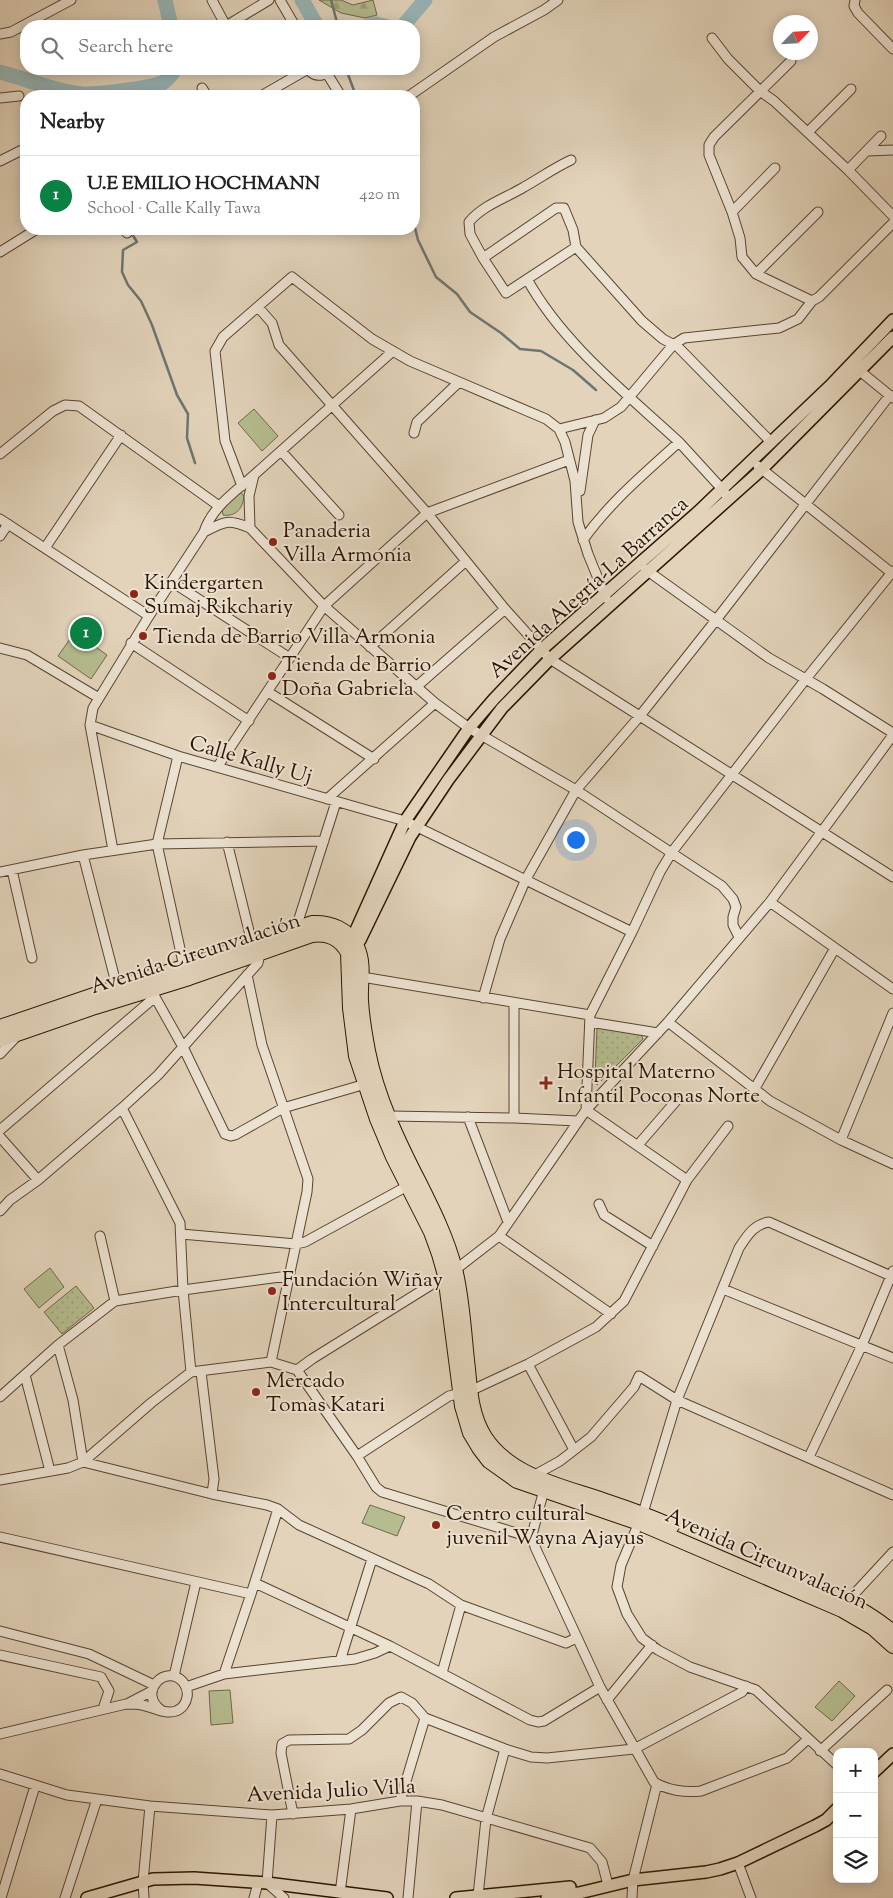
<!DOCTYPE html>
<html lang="en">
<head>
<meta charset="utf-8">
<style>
  :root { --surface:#fff; --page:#f6f6f6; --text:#222; --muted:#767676; --line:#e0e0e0; --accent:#0b8043 }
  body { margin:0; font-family:"Sorts Mill Goudy",serif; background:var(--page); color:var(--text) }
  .controls { position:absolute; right:15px; bottom:15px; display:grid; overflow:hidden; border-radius:10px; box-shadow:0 2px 12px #0003 }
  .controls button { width:45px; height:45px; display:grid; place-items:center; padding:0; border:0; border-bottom:1px solid var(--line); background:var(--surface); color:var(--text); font:25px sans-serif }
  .compass { position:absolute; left:773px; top:15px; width:45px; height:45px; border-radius:50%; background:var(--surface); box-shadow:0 2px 12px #0003; rotate:65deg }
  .you { position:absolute; left:575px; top:839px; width:18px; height:18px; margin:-12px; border:4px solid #fff; border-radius:50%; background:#1a73e8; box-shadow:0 0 0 8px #1a73e833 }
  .badge { display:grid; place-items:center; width:32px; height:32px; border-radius:50%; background:var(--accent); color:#fff; font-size:16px; font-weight:700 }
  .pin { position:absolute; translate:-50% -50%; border:2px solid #fff; box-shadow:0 1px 5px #0006 }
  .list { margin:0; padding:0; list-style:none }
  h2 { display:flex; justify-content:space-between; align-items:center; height:65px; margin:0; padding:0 20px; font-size:21px }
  h2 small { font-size:16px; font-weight:400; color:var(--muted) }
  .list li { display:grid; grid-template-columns:32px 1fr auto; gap:15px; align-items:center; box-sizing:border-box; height:80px; padding:0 20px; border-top:1px solid var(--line) }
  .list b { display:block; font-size:19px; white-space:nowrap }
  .list p { margin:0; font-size:16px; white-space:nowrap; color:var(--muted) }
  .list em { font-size:16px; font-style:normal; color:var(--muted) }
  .icon { flex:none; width:28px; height:28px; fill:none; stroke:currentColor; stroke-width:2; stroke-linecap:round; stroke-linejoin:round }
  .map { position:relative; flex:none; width:893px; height:1898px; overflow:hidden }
  .search { position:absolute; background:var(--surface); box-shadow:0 2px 12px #0003; left:20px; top:20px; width:400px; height:55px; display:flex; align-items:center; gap:12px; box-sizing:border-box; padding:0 18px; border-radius:20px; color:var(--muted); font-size:19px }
  .panel { position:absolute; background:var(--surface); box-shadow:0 2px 12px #0003; left:20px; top:90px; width:400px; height:145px; border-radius:20px }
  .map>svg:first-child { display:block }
  .grass { fill:url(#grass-tufts); stroke:#706848 }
  .forest { fill:url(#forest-firs); stroke:#706848 }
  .park { fill:url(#park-dots); stroke:#706848 }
  .pitch { fill:#b5bc8f; stroke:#706848 }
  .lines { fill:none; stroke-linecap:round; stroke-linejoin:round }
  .stream { stroke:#6d7570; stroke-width:2.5 }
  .river { stroke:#98b6b9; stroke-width:15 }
  .minor-casing { stroke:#5a4430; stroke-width:11 }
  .major-casing { stroke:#2c1402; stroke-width:14 }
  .highway-casing { stroke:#2c1402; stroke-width:16 }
  .minor { stroke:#ece2d2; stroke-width:9 }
  .major { stroke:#e2d3ba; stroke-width:11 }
  .highway { stroke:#e2d3ba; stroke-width:14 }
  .poi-dot { fill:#8f2418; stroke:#ece2d2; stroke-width:2 }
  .labels { text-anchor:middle; stroke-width:4; stroke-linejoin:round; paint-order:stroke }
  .poi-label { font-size:21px; fill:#2c1402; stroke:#ece2d2; text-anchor:start }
  .street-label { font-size:21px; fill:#2c1402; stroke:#ece2d2 }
</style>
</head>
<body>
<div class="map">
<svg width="893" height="1898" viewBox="0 0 893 1898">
  <defs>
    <pattern id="grass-tufts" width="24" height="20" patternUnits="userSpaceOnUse" patternTransform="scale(1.25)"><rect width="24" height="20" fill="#b5bc8f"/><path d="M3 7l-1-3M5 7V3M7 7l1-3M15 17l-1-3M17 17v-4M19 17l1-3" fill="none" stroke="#9ca17a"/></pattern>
    <pattern id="forest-firs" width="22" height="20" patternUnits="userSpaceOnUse" patternTransform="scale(1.25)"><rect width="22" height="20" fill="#b5bc8f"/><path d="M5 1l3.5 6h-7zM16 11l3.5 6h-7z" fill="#9ca17a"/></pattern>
    <pattern id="park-dots" width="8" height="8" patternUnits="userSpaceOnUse" patternTransform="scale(1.25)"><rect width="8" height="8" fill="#b5bc8f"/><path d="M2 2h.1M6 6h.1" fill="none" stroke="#9ca17a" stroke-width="1.8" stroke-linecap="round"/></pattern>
  </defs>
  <rect width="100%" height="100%" fill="#e2d3ba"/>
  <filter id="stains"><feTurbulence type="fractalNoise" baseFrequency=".004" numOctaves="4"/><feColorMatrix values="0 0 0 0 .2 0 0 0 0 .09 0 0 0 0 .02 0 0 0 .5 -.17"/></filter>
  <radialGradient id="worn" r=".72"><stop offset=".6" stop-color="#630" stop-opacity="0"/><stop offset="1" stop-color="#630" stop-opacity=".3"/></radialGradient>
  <!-- grass -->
  <path class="grass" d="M239,490L244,496C243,508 236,517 223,515L222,509Z"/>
  <!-- forest -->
  <path class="forest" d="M319,0H341L353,5L373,0L377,15L365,18L341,13Z"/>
  <!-- park -->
  <path class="park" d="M597,1027L641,1034L643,1039L597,1085L595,1079Z
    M76,1286L94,1308L62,1334L44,1312Z"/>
  <!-- pitch -->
  <path class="pitch" d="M254,409L278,436L262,451L238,423Z
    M75,632L107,655L91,679L58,656Z
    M50,1268L64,1287L39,1308L24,1289Z
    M370,1505L405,1517L397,1536L362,1523Z
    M839,1681L855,1696L832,1721L815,1707Z
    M230,1690L233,1723L211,1725L209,1691Z"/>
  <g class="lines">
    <!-- stream -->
    <path class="stream" d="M331,0L338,26
      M346,69L356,96
      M46,86L53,96
      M414,224L418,240L436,277L457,294L470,312L501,333L520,349L541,351L573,370L596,390
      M129,229L137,242L123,250L122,272L128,285L141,301L152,325L177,395L188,414L187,438L195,463"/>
    <!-- river -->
    <path class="river" d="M165,0L171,26
      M302,0L317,26
      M368,26L376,24L385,26
      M403,26L425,0
      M0,72C27,79 54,91 82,94C96,95 149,88 162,83C168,80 172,74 175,69"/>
    <defs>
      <path id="minor" d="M212,0L226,26
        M280,0L295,26
        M855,0L854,6L858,13L893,49
        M226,26L269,0
        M0,34L11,32L71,0
        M712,38L728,59L760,91L774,101L848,170L893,216
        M791,61L714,137L709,145V155L732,212L740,238L742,257L756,274L812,301L819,297L893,223
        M326,72L341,96
        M202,88L207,96
        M261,96L308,69C312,74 315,76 322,75L328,69
        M409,96L494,37L544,10L558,0
        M0,98L19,96
        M808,132L851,89
        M867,151L893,150
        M571,160C554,168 540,178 524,187C506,198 483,205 469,222L470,234L483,258L556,208H564L573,230L576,247L642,321L663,339L678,347L771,442
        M0,161L26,148
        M848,170L881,136
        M732,212L775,168
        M124,229L127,233
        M0,252L37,229
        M483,258L506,293L576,247
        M756,274L818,212
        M527,279C563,344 625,392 679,442C645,473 610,502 583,540
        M258,307L272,323L279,345L427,513L505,609L550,659L893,877
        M855,367L893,398
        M559,429L604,418L621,407L673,345L684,338L779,328L798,319L812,301
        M414,433L417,422L459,382
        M679,442L722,489L729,499
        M281,451L339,515
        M0,454L53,411L65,405L79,406L219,506
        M758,466L893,574
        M242,486L225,441L215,351L223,337L292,277L372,339L410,361L546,419L559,429L565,442L575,481L578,522L588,554L606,598
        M580,491L588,435L595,420
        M0,519L149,616
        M250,528L249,496L254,475L393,351
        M204,532C225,521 228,519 250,528L324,606L435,703L469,728L576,790L722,886L733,899L736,907L733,917V925L739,937
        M0,536L8,524
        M45,548L121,435
        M645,569L769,658L823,689L893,733
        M172,582L290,658
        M131,643L249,721
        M370,647L466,561
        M0,648L27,655L99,698
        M416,687L505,609
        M268,692L374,759
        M90,725L178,756L405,821L632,932
        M178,756L157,844L184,967
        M218,766L324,606L427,513L569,460
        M327,799L435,703
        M227,842L252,943
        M113,850L90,725L93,708L149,616L204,532C212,507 235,492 254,475
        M83,855L117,987
        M12,870L32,958
        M0,872L83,855L157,844L324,841
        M770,902L893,989
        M296,928L336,802
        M247,975L262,1045L308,1179L307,1192L271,1362
        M356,976L590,1015
        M154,989L155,997L183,1047L225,1134L231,1136L235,1135L283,1108L369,1083
        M483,998L500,939L526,879L576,790L639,717L716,620L890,395
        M590,1022L658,1033
        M668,1022L770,1101L841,1140L893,1164
        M0,1054L17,1036
        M754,1090L835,948
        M122,1108L180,1223L183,1290L191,1372
        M389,1116L514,1118V1003
        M468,1117L508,1222
        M514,1118L578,1121
        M0,1130L155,997
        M0,1137L38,1180
        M841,1140L893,1013
        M638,1145L676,1101
        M687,1180L586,1110L590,1015L632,932L660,872L672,852L805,680L893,571
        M599,1204L604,1215L653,1246
        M0,1211L10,1200L38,1180L122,1108L158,1075L258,963L260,953
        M181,1234L296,1244L305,1242L411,1184
        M100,1236L115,1301
        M499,1236L611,1314
        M723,1289L893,1358
        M528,1364L574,1450
        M297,1370L357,1456L376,1487L382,1492L533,1538
        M201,1372L214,1479L212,1494
        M25,1375L50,1471
        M0,1397L58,1345
        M357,1456L449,1396L470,1391L528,1364L596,1327L624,1301L687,1180L728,1126
        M809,1457L862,1345L893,1271
        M83,1462L212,1494L267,1505L278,1509L299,1525L429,1584L461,1605L566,1643L576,1638
        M83,1462L73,1400L58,1345L115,1301L183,1290L288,1276
        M533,1476L560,1461L591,1437L634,1387L639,1376L677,1400L893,1495
        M0,1480L68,1468L83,1462L151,1403L191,1372L271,1362L297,1370L312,1359L455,1270L499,1236L586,1110L668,1022L770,902L893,735
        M545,1486L532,1535L535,1547L600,1687L654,1782C667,1790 685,1793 701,1791L787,1758L808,1739
        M0,1537L251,1594
        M255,1583L390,1646L530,1720L538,1722L544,1721L600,1687
        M844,1605L893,1552
        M0,1631L89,1654L154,1685
        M0,1655L101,1677L109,1691L103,1709
        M340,1661L372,1559
        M442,1673L461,1605
        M224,1674L251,1594L278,1509
        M174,1676L196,1582
        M186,1687L224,1674L355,1659L375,1653L390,1646
        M607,1700L652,1645
        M127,1704L152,1691
        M0,1734L126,1704C131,1704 137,1704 142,1705C152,1707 166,1715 176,1711C182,1709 186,1703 187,1697C188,1692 186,1686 183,1682C166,1663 137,1692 161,1710
        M820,1751L887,1690
        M837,1765L756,1690L690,1667L658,1650L642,1638L627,1614L617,1587L621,1565L643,1513L677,1400L739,1248C747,1236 754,1224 769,1222L891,1276
        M0,1774L67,1795L150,1806L272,1815L351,1809L400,1801H417L442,1805L590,1848L602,1862L608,1885
        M400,1801L425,1718
        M293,1814L281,1753L282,1744L289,1740L349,1739L362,1730L389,1703L401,1697L412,1703L425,1718L505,1749L531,1757L547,1758L634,1749L742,1692L746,1686
        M272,1815L267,1883L284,1898
        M738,1863L751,1898
        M340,1893L351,1809
        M478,1896L486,1819L505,1749
        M1,1898L35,1786
        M65,1898L97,1799
        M144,1898L143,1882L150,1806
        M254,1898L258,1883
        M408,1898L417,1801
        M632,1898L633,1880L657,1784"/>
      <path id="major" d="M347,943L352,939L405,821L469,728L494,699L541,650L698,512L745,467L830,386L893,320
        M352,950L360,940L410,837L448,780L502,708L550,659L761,470L893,337
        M874,1772L893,1754
        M87,1898L153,1879L194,1878L267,1883L387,1898
        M456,1898L570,1887
        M547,1898L579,1893L633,1880L706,1872L720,1869L738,1863L815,1826L826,1820L837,1809"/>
      <path id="highway" d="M0,1027L117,987L184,967L312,923C331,922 348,929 357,947C365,964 360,983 361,1001C362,1018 365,1035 368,1051C377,1097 398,1141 419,1182C433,1210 447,1238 455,1269C463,1301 464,1336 468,1369C470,1392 472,1417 485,1437C510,1476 562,1486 603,1500C627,1508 650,1516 672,1526
        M0,1040L95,1007L189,978L312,935C328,933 340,938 348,953L350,1008L356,1056L377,1119L393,1157L431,1232L439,1254L445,1275L462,1406L470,1433L479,1448L489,1461L517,1481L639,1523L842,1610L873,1628L893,1646
        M768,1568C811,1586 856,1601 893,1632"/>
    </defs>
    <!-- minor casing -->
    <use href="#minor" class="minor-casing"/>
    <!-- major casing -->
    <use href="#major" class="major-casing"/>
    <!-- highway casing -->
    <use href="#highway" class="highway-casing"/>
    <!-- minor -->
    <use href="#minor" class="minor"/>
    <!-- major -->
    <use href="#major" class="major"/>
    <!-- highway -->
    <use href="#highway" class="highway"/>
  </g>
  <!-- markers -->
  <g class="poi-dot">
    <circle cx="273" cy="542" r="5"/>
    <circle cx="134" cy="594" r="5"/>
    <circle cx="143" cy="636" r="5"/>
    <circle cx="272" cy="676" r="5"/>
    <path d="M543.5 1075.5h5v5h5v5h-5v5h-5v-5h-5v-5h5z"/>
    <circle cx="272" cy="1291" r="5"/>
    <circle cx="256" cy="1392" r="5"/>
    <circle cx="436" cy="1525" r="5"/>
  </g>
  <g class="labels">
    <!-- poi labels -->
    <g class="poi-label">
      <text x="283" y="537">Panaderia<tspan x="283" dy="24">Villa Armonia</tspan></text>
      <text x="144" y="589">Kindergarten<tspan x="144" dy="24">Sumaj Rikchariy</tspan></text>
      <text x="153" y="643">Tienda de Barrio Villa Armonia</text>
      <text x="282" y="671">Tienda de Barrio<tspan x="282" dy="24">Doña Gabriela</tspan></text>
      <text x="557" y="1078">Hospital Materno<tspan x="557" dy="24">Infantil Poconas Norte</tspan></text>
      <text x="282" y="1286">Fundación Wiñay<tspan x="282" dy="24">Intercultural</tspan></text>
      <text x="266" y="1387">Mercado<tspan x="266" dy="24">Tomas Katari</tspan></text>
      <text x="446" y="1520">Centro cultural<tspan x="446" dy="24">juvenil Wayna Ajayus</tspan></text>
    </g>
    <!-- street labels -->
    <g class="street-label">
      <text transform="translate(588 587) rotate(-42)" y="7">Avenida Alegría-La Barranca</text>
      <text transform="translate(251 759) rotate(16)" y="7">Calle Kally Uj</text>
      <text transform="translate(195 953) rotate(-18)" y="7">Avenida Circunvalación</text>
      <text transform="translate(767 1558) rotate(24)" y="7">Avenida Circunvalación</text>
      <text transform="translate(331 1790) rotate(-3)" y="7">Avenida Julio Villa</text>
    </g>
  </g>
  <rect width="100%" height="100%" filter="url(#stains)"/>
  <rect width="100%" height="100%" fill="url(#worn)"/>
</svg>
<div class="controls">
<button>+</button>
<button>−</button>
<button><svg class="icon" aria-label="layers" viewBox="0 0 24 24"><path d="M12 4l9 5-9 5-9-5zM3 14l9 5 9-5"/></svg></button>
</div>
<svg class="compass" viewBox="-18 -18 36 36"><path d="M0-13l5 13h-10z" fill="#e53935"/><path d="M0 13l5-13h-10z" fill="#767676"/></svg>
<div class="you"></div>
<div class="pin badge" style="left:86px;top:633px">1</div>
<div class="search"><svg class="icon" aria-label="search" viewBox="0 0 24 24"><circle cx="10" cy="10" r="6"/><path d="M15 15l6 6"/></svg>Search here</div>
<section class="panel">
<h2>Nearby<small></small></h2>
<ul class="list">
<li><span class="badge">1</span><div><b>U.E EMILIO HOCHMANN</b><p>School · Calle Kally Tawa</p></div><em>420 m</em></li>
</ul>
</section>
</div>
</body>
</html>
